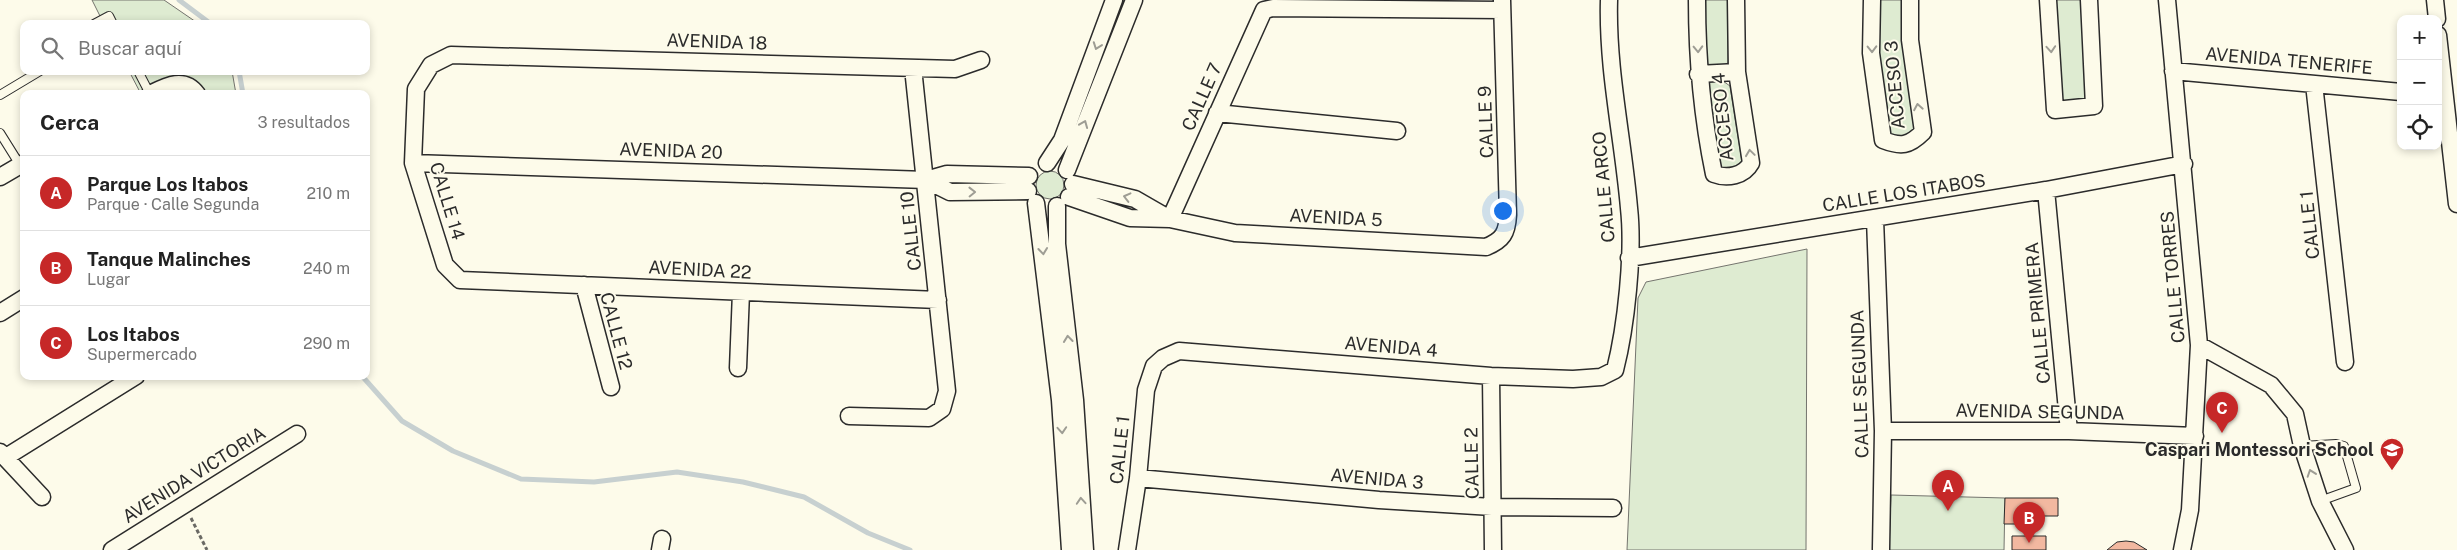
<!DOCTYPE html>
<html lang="es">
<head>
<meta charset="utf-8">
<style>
  :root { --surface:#fff; --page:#f2f2f2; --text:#222; --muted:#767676; --line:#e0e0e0; --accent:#c62828 }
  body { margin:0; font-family:"Public Sans",sans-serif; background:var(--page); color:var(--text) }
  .controls { position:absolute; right:15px; top:15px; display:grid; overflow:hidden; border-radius:10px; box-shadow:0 2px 8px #0003 }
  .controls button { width:45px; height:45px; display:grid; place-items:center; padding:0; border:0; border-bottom:1px solid var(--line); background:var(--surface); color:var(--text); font:25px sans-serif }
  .you { position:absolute; left:1502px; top:210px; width:18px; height:18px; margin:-12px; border:4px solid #fff; border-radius:50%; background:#1a73e8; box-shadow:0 0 0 8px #1a73e833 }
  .badge { display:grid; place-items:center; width:32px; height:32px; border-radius:50%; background:var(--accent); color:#fff; font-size:16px; font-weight:700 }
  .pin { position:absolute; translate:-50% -41px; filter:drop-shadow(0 1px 2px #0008) }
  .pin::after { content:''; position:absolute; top:26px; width:18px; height:15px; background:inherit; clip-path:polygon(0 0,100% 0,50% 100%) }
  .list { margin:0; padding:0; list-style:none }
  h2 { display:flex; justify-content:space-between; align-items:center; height:65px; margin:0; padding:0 20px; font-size:21px }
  h2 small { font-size:16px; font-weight:400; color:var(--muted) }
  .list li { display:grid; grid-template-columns:32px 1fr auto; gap:15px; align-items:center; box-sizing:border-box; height:75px; padding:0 20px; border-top:1px solid var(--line) }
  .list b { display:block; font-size:19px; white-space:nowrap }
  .list p { margin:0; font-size:16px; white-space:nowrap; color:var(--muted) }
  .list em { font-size:16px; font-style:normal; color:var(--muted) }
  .icon { flex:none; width:28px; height:28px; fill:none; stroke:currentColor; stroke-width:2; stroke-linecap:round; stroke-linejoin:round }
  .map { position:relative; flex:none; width:2457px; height:550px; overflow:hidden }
  .search { position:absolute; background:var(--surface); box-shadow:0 2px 8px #0003; left:20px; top:20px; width:350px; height:55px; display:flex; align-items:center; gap:12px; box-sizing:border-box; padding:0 18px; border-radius:10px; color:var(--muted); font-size:19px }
  .panel { position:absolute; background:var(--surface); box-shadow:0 2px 8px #0003; left:20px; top:90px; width:350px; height:290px; border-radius:10px }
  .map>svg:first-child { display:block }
  .green { fill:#deebd1; stroke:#74746e }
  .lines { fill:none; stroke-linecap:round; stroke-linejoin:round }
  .stream { stroke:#c7d0d0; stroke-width:5 }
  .building { fill:#f2b8a0; stroke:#2b2b2b }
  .service-casing { stroke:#2b2b2b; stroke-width:10 }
  .minor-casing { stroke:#2b2b2b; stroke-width:19 }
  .path { stroke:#6a6964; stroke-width:3; stroke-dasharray:4 2.5; stroke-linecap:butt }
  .service { stroke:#fdfbea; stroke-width:8 }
  .minor { stroke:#fdfbea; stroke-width:16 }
  .oneway { stroke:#9e9d94 }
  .labels { text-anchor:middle; stroke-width:4; stroke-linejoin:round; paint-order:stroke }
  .street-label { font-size:18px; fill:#2b2b2b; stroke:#fdfbea }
  .poi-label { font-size:18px; font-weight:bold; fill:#2b2b2b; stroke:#fdfbea; text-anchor:end }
</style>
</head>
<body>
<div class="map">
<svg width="2457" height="550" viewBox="0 0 2457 550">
  <rect width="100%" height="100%" fill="#fdfbea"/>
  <!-- green -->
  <path class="green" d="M92,0H164L199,24H104Z
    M1702,0H1728V63L1720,67L1707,68Z
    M1876,0H1902L1903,50L1914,128L1909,138L1886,135L1875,51Z
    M2052,0H2083L2088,99L2064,103L2060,99Z
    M129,71H232L236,94H141Z
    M1720,79L1730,86L1742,162L1728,172L1716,165L1706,83Z
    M1036 185a14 14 0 1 1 28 0a14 14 0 1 1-28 0Z
    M1807,249L1806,550H1627L1638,298L1646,282Z
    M1891,495L2005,498L2004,550H1889Z"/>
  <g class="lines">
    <!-- stream -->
    <path class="stream" d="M179,0L211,24
      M239,71L243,94
      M362,376L402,421L453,451L521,479L594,482L677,472L743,482L804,497L868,533L910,550"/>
  </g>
  <!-- building -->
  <path class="building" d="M2005,498H2058V516H2024V524H2004Z
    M2012,536H2046V550H2012Z
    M2126,541L2134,542L2147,550H2107L2117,542Z"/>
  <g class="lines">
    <defs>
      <path id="service" d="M94,24L109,16L113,24
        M138,71L150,94
        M0,95L40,71
        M0,133L20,165
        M2302,446L2336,444L2344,446L2356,488L2320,501"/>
      <path id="minor" d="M1697,0C1697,59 1702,116 1714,174C1727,179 1744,176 1751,163L1737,72L1736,0
        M1872,0L1871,53L1883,140C1901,147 1909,146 1923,132L1910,40V0
        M2048,0L2055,110L2094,106L2089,0
        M2167,0L2199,345L2190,510L2182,550
        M2435,0L2437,19
        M2438,35L2457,204
        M2173,71L2401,92
        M1698,74L1737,72
        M2314,84L2345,362
        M150,94C166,86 184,76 197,94
        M1217,113L1397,131
        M413,163L926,180L947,174L1029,176
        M1047,163L1062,140L1114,0
        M1067,170L1134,0
        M0,177L24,163
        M926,180L950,192L1028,191
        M1073,184L1135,199L1168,218
        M2046,190L2069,431
        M1069,197L1130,218L1170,219L1235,233L1486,247C1503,240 1507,233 1508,215L1502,0
        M1036,203L1060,400L1070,550
        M1057,206V244L1075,400L1085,550
        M1170,219L1264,10L1273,8L1502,10
        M1875,219L1883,431L1881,549
        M1629,258L2046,190L2184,164
        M584,285L611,387
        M938,300L460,280L445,265L413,163L416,89L431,65L451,55L955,69L981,60
        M0,313L24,298
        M2199,345L2271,385L2295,414L2302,446L2320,501L2345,550
        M738,368L741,292
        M1491,376L1493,550
        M849,416L929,418L942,409L947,391L913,68
        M1883,431H2069L2195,436
        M0,452L42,497
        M6,457L136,376
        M1138,478L1379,500L1492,507L1613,508
        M112,550L297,434
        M660,550L662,539
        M1127,550L1138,478L1146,390L1154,366L1163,358L1179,351L1491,376L1573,379L1601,377L1615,370C1626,327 1634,253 1629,208C1623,138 1607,70 1609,0"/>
    </defs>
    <!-- service casing -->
    <use href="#service" class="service-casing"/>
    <!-- minor casing -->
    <use href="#minor" class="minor-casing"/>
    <!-- path -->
    <path class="path" d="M191,518L207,550"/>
    <!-- service -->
    <use href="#service" class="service"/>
    <!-- minor -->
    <use href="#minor" class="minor"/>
  </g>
  <!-- one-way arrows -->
  <defs><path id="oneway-chevron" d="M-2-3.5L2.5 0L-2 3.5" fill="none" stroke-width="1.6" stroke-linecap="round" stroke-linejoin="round" transform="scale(1.25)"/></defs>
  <g class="oneway">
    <use href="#oneway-chevron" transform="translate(1097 46) rotate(110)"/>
    <use href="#oneway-chevron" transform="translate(1698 49) rotate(88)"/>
    <use href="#oneway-chevron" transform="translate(1872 49) rotate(89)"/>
    <use href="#oneway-chevron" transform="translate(2051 49) rotate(86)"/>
    <use href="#oneway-chevron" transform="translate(1918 107) rotate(-100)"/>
    <use href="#oneway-chevron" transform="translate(1084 124) rotate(-68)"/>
    <use href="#oneway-chevron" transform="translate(1750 153) rotate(-98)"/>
    <use href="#oneway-chevron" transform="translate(972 192) rotate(-1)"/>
    <use href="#oneway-chevron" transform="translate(1127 197) rotate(-166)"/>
    <use href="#oneway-chevron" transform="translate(1043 251) rotate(84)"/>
    <use href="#oneway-chevron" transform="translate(1068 339) rotate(-96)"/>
    <use href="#oneway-chevron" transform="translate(1062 430) rotate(86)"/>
    <use href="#oneway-chevron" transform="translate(2311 473) rotate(-109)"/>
    <use href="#oneway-chevron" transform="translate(1081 501) rotate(-94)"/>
  </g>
  <!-- icons -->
  <defs>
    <symbol id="school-pin" viewBox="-11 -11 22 30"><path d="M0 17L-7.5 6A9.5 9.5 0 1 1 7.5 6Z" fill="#c62828" stroke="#fdfbea"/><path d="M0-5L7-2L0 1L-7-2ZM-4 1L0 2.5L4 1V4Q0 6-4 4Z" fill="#fff"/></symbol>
  </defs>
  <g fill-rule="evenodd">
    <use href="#school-pin" x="2378" y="436" width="28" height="38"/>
  </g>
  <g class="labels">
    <!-- street labels -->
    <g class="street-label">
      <text transform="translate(717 42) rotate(2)" y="6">AVENIDA 18</text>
      <text transform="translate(2289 61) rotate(5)" y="6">AVENIDA TENERIFE</text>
      <text transform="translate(1895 85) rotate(-95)" y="6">ACCESO 3</text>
      <text transform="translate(1202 97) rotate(-66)" y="6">CALLE 7</text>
      <text transform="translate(1723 117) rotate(-96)" y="6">ACCESO 4</text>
      <text transform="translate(1486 122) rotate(-92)" y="6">CALLE 9</text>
      <text transform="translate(671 151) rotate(2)" y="6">AVENIDA 20</text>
      <text transform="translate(1604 187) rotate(-95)" y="6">CALLE ARCO</text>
      <text transform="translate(1904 193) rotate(-9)" y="6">CALLE LOS ITABOS</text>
      <text transform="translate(447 201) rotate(73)" y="6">CALLE 14</text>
      <text transform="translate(1336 218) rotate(3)" y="6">AVENIDA 5</text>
      <text transform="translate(2310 225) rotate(-96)" y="6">CALLE 1</text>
      <text transform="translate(911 231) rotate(-96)" y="6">CALLE 10</text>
      <text transform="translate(700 270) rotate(3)" y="6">AVENIDA 22</text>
      <text transform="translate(2173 277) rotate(-95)" y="6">CALLE TORRES</text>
      <text transform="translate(2038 313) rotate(-95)" y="6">CALLE PRIMERA</text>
      <text transform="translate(616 331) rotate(75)" y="6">CALLE 12</text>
      <text transform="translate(1391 347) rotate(5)" y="6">AVENIDA 4</text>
      <text transform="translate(1860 384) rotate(-92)" y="6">CALLE SEGUNDA</text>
      <text transform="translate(2040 412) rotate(1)" y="6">AVENIDA SEGUNDA</text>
      <text transform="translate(1120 450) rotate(-84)" y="6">CALLE 1</text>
      <text transform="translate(1472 463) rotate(-91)" y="6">CALLE 2</text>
      <text transform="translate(194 475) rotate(-32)" y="6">AVENIDA VICTORIA</text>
      <text transform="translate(1377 479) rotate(5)" y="6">AVENIDA 3</text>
    </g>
    <!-- poi labels -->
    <g class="poi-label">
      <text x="2374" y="456">Caspari Montessori School</text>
    </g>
  </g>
</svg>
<div class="controls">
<button>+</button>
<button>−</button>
<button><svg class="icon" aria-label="locate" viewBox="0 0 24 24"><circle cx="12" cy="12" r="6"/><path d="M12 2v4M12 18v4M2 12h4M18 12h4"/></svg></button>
</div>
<div class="you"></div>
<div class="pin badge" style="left:1948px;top:511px">A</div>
<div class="pin badge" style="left:2029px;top:543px">B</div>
<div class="pin badge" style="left:2222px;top:433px">C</div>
<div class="search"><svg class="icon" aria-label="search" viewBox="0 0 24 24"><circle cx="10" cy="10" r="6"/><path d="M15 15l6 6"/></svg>Buscar aquí</div>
<section class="panel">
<h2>Cerca<small>3 resultados</small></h2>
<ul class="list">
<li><span class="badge">A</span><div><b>Parque Los Itabos</b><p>Parque · Calle Segunda</p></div><em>210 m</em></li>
<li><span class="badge">B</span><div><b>Tanque Malinches</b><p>Lugar</p></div><em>240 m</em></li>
<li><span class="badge">C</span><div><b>Los Itabos</b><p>Supermercado</p></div><em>290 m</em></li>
</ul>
</section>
</div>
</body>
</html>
